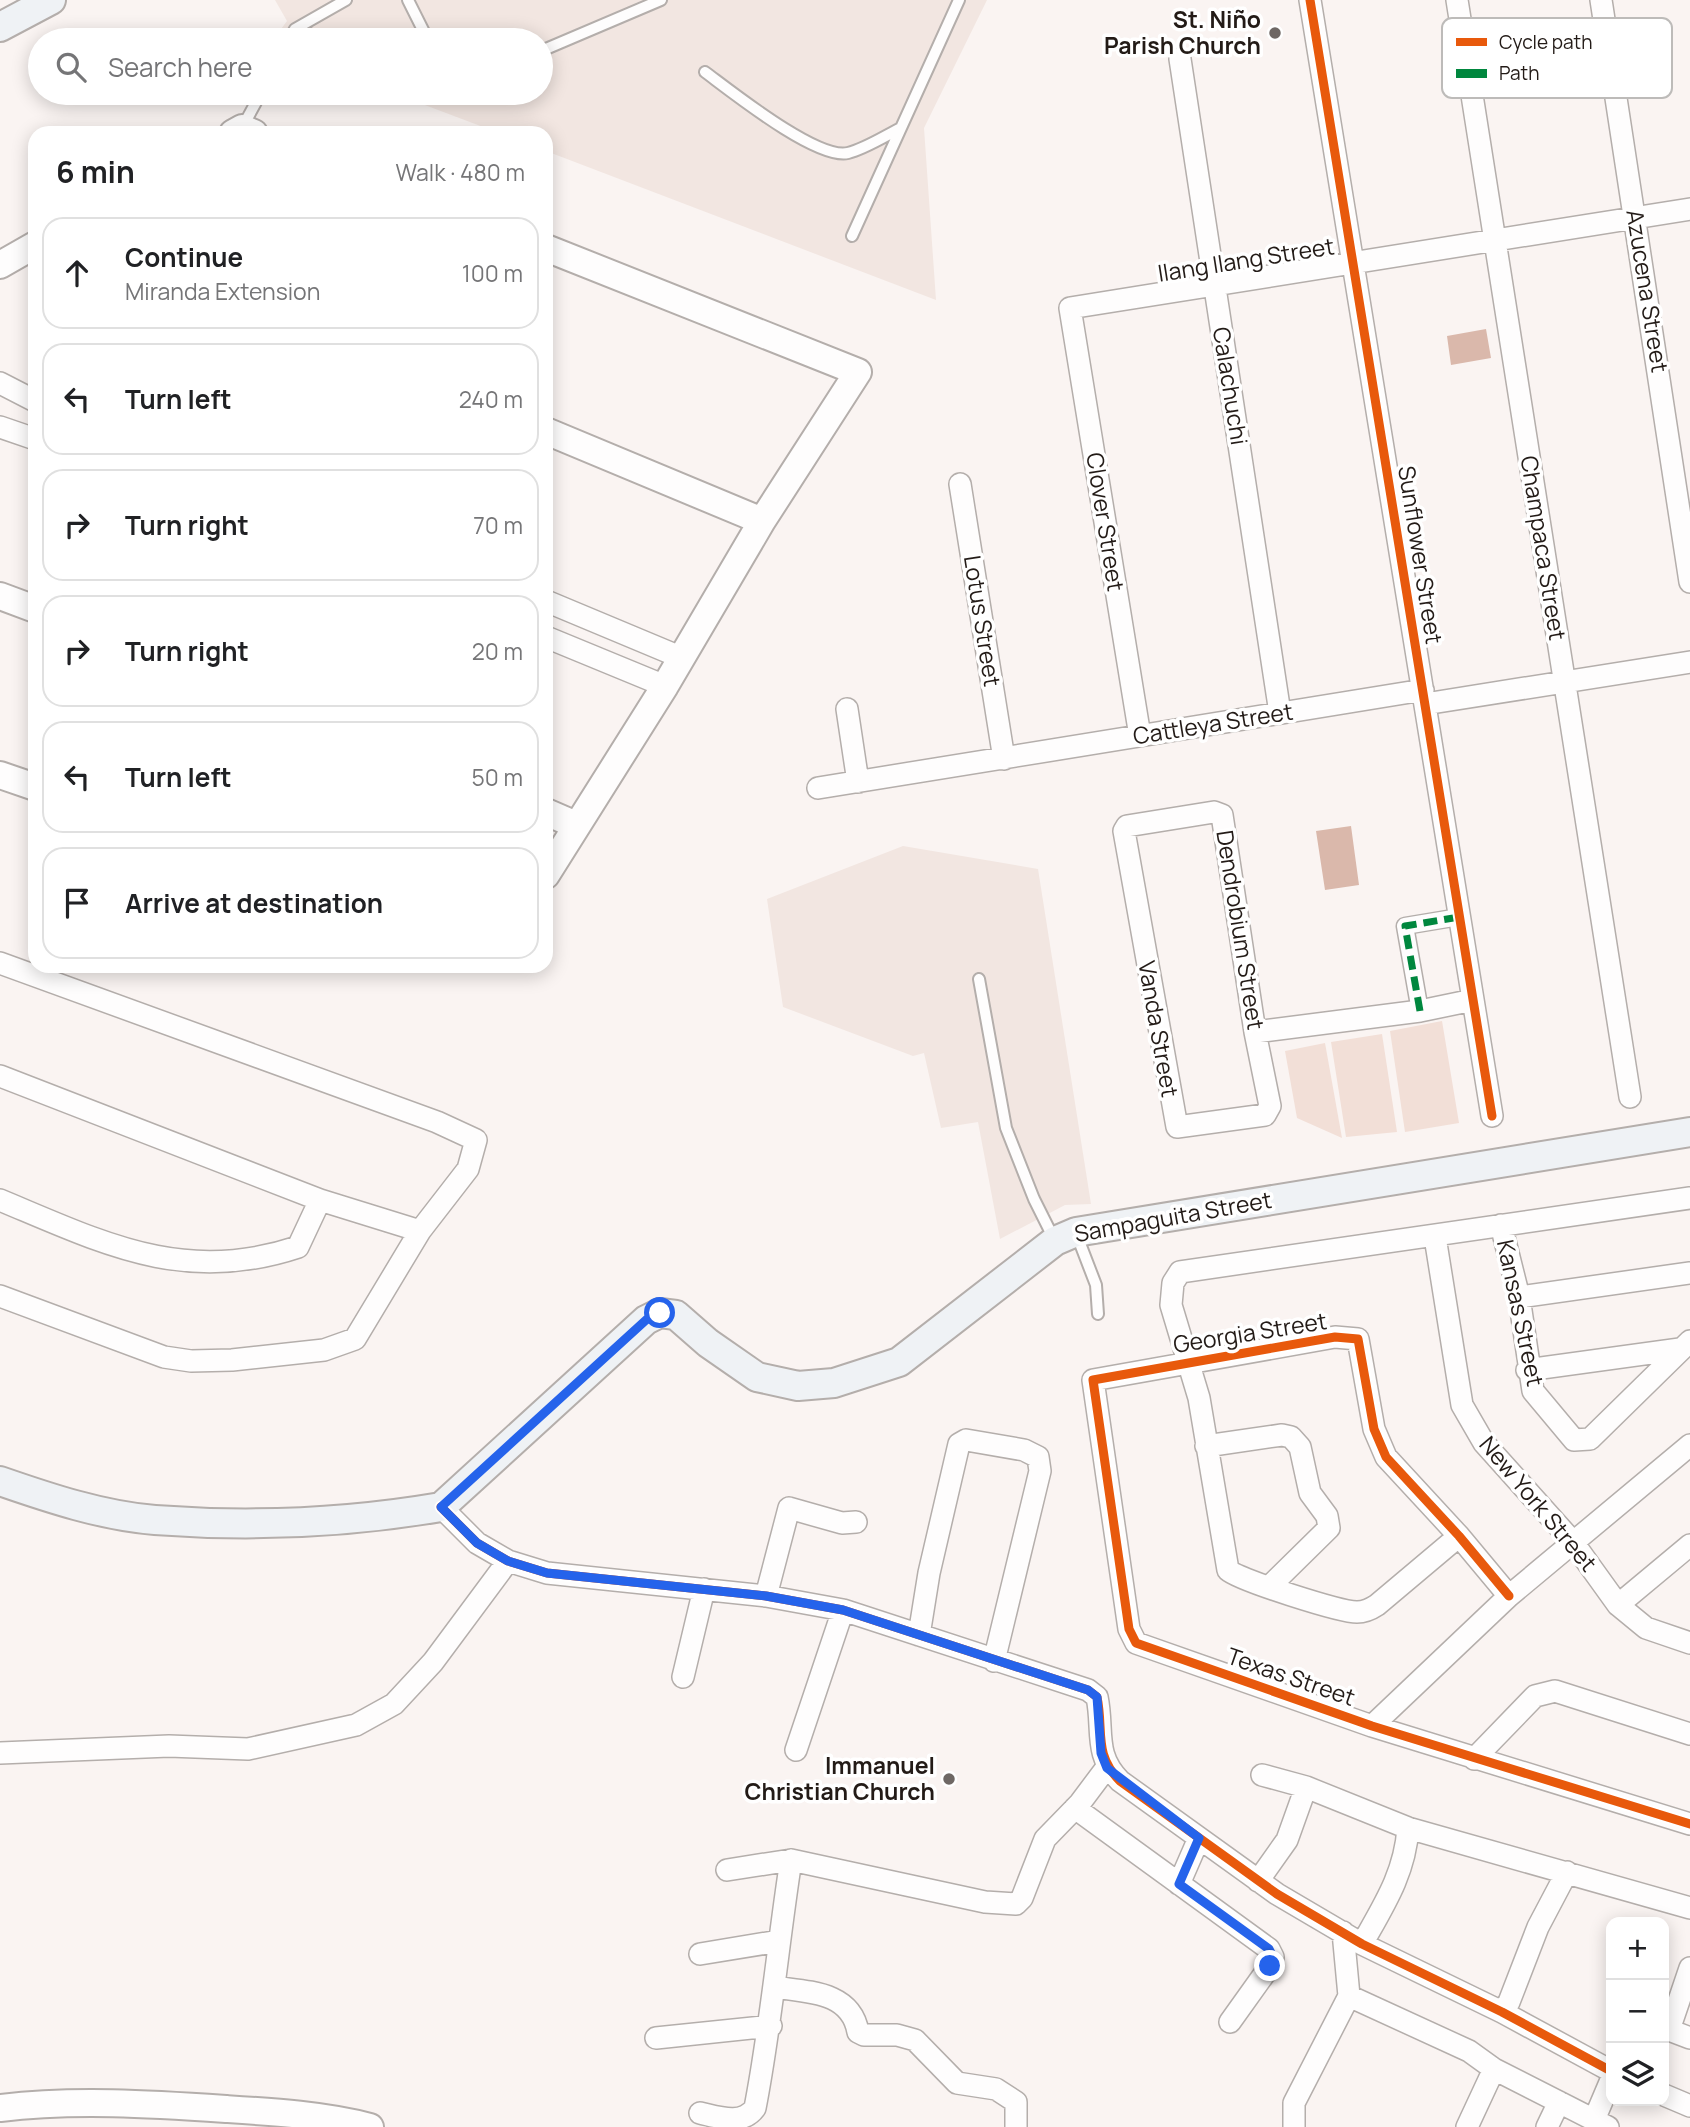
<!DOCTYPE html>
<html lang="en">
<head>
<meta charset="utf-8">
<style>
  :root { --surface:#fff; --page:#f2f2f2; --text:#202124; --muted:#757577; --line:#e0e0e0 }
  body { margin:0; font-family:Manrope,sans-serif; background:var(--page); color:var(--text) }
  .controls { position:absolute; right:21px; bottom:21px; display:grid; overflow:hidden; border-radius:14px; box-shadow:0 4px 18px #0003 }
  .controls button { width:63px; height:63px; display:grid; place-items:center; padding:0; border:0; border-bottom:2px solid var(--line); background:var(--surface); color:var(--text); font:35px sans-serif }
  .stop { position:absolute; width:21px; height:21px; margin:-16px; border:5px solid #2563eb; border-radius:50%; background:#fff }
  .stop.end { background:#2563eb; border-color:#fff; box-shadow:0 2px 7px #0008 }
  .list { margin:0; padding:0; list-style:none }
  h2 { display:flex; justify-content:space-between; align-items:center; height:91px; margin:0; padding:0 28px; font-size:30px }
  h2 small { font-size:23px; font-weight:400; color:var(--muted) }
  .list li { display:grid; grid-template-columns:46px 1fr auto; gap:21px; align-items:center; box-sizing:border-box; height:112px; margin:0 14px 14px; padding:0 14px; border:2px solid var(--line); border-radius:21px }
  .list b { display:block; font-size:26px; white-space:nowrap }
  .list p { margin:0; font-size:23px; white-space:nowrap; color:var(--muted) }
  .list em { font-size:23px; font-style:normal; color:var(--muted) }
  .icon { flex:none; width:38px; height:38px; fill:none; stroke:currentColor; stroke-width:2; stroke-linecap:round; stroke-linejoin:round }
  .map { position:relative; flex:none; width:1690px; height:2127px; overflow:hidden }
  .search { position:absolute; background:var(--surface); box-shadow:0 4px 18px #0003; left:28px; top:28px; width:525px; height:77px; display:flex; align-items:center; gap:18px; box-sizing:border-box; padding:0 24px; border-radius:38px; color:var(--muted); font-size:26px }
  .panel { position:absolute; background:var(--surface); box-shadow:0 4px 18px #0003; left:28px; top:126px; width:525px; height:847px; border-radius:21px }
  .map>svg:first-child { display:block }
  .built { fill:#f2e6e1 }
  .green { fill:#f2dfd7 }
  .water { fill:#dab8ab }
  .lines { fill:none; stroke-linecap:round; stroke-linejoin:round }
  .service-casing { stroke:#b4aeab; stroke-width:14 }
  .pedestrian-casing { stroke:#b4aeab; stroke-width:19 }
  .minor-casing { stroke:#b4aeab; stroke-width:24 }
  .tertiary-casing { stroke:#b4aeab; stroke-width:30 }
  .secondary-casing { stroke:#b4aeab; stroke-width:32 }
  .service { stroke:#fefdfd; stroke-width:10 }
  .pedestrian { stroke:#fefdfd; stroke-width:16 }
  .minor { stroke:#fefdfd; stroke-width:21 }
  .tertiary { stroke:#fefdfd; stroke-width:26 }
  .secondary { stroke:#eff2f5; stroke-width:28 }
  .quiet { stroke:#00873e; stroke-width:7; stroke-dasharray:14 7; stroke-linecap:butt }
  .cycleway-casing { stroke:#fff; stroke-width:13 }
  .cycleway { stroke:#e8590c; stroke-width:9 }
  .route { stroke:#2563eb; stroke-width:9 }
  .poi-dot { fill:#6e6764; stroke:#fff; stroke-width:2.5 }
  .labels { text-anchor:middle; stroke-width:7; stroke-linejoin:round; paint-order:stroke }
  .poi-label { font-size:23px; font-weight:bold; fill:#231b17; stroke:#fff; text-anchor:end }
  .street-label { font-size:23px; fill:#231b17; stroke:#fff }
  .key { fill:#fff; stroke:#bdbbb9; stroke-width:2 }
  .key-label { font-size:19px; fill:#231b17 }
</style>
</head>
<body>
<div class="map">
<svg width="1690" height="2127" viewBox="0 0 1690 2127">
  <rect width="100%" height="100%" fill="#faf4f2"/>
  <!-- built -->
  <path class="built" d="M275,0H987L924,128L936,300L546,151V133H499L393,93H541V40H273L287,21Z
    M903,846L1038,869L1091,1204L1065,1205L1000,1239L978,1122L941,1128L924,1053L913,1056L783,1007L767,899Z"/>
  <!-- green -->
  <path class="green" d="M1442,1021L1459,1123L1405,1132L1390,1031Z
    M1382,1034L1397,1132L1346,1137L1331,1042Z
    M1325,1043L1342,1138L1297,1118L1285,1051Z"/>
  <!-- water -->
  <path class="water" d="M1486,329L1491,358L1451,365L1447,336Z
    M1351,826L1359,885L1325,890L1316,831Z"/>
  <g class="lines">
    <defs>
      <path id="service" d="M408,0L428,40
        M295,29L327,40
        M289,40L295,29L346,0
        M541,51L661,0
        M705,72C732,92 817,160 848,153C865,149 885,136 901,128
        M242,128L261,93
        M852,236L959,0
        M979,979L1006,1128L1034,1199L1055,1241
        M1076,1233L1096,1285L1098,1314"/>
      <path id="pedestrian" d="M1420,1011L1405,926L1459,917"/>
      <path id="minor" d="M1310,0L1492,1116
        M1457,0L1630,1097
        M1601,0L1690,582
        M1180,59L1280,713
        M0,383L35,401
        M0,427L35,439
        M960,484L1004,759
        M546,601L680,657
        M546,637L665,686
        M1425,704L1690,662
        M847,709L858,782
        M1140,736L1070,308L1690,209
        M818,788L1423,690
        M1214,812L1222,815L1255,1032L1270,1106L1265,1115L1177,1127L1124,831L1127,826Z
        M0,963L437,1122L476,1140L468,1169L420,1231L355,1339L324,1350L232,1360L191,1361L164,1357L0,1296
        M1255,1032L1420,1011L1473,1000
        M0,1076L320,1200L420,1231
        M0,1200C103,1243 184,1285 298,1247L320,1200
        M1501,1225L1519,1297L1533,1391L1574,1440L1590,1439L1690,1341
        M1435,1237L1462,1405L1484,1443L1572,1541L1618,1605L1646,1628L1690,1643
        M1519,1297L1690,1273
        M1527,1370L1680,1349
        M1206,1446L1282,1435L1291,1437L1300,1447L1310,1493L1327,1516L1329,1528L1269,1587
        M441,1507L477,1543L508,1561L547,1573L766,1596L843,1610L1088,1690L1097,1697C1104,1730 1093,1754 1120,1781L1277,1894L1362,1944L1502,2012L1611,2071
        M1459,1536L1377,1605C1371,1609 1365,1612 1357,1612C1340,1612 1239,1580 1228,1570L1199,1398L1171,1305L1173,1283L1180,1272L1690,1198
        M766,1596L789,1508L842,1523L856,1522
        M1509,1596L1459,1536L1386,1457L1374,1429L1358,1339L1335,1337L1093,1380L1129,1629L1136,1643L1372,1726L1690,1824
        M1618,1605L1690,1545
        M919,1635L929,1573L959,1444L966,1440L1024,1450L1038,1457L1040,1471L994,1661
        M683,1677L704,1589
        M1372,1726L1509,1596L1690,1445
        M796,1750L843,1610
        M0,1753L169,1746L248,1749L356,1725L394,1704L433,1662L508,1561
        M1474,1759L1535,1696L1555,1691L1690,1734
        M1262,1775L1306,1787L1408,1828L1690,1908
        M1075,1808L1269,1949L1273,1957L1270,1966L1230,2022
        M727,1870L791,1860L985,1902L1016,1904L1022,1898L1045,1839L1080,1803L1107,1767
        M1258,1881L1287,1840L1306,1787
        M1179,1884L1199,1838
        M1343,1932L1349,1996L1469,2051L1494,2069L1608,2127
        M1362,1944C1384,1905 1405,1873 1408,1828
        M700,1954L779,1941
        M1690,1968L1669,2030L1690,2038
        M774,1987C807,1992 851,1991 858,2032L864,2035H897L915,2040L957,2083L996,2089L1016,2102V2127
        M1502,2012L1509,2002L1538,1927L1567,1872
        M656,2038L771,2026
        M1664,2095L1690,2106
        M700,2113C718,2117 742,2126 755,2108C771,2026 778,1943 791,1860
        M1594,2120L1611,2080
        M1294,2127V2103L1349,1996
        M1467,2127L1494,2069
        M1547,2127L1559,2102"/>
      <path id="tertiary" d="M233,133L242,128L254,133
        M546,248L858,372L762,521L665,686L546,875
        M0,265L35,245
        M546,431L762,521
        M0,596L35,609
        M0,775L35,787
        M546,812L576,825
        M0,2108C74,2099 152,2104 226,2109C274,2112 324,2115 370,2127"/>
      <path id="secondary" d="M0,27L51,0
        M0,1481C49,1498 103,1516 155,1520C249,1527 347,1523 441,1507L646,1320L660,1313L676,1315L708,1343L757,1377L798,1386L834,1383L899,1362L1055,1241L1076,1232L1690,1132"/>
    </defs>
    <!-- service casing -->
    <use href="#service" class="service-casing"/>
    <!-- pedestrian casing -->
    <use href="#pedestrian" class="pedestrian-casing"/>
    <!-- minor casing -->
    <use href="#minor" class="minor-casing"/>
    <!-- tertiary casing -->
    <use href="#tertiary" class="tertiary-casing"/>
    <!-- secondary casing -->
    <use href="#secondary" class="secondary-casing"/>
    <!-- service -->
    <use href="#service" class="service"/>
    <!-- pedestrian -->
    <use href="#pedestrian" class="pedestrian"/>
    <!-- minor -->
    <use href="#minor" class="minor"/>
    <!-- tertiary -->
    <use href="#tertiary" class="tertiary"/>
    <!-- secondary -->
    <use href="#secondary" class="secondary"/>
    <!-- quiet -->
    <path class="quiet" d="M1420,1011L1405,926L1459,917"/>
    <defs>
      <path id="cycleway" d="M1310,0L1492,1116
        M441,1507L477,1543L508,1561L547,1573L766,1596L843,1610L1088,1690L1097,1697C1104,1730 1093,1754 1120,1781L1277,1894L1362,1944L1502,2012L1611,2071
        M1509,1596L1459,1536L1386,1457L1374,1429L1358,1339L1335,1337L1093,1380L1129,1629L1136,1643L1372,1726L1690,1824"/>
    </defs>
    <!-- cycleway casing -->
    <use href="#cycleway" class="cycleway-casing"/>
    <!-- cycleway -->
    <use href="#cycleway" class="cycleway"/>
  </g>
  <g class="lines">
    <!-- route -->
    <path class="route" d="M660,1313L646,1320L441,1507L477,1543L508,1561L547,1573L766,1596L843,1610L1088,1690L1097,1697L1101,1753L1107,1768L1199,1838L1179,1884L1269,1949L1273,1957L1270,1966"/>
  </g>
  <!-- markers -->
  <g class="poi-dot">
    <circle cx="1275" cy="33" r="7"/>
    <circle cx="949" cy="1779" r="7"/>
  </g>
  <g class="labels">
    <!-- poi labels -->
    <g class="poi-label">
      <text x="1261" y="28">St. Niño<tspan x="1261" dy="26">Parish Church</tspan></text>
      <text x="935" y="1774">Immanuel<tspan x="935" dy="26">Christian Church</tspan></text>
    </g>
    <!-- street labels -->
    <g class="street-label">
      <text transform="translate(1246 260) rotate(-9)" y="8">Ilang Ilang Street</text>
      <text transform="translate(1647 291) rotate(81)" y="8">Azucena Street</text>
      <text transform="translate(1230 386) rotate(81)" y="8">Calachuchi</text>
      <text transform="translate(1105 522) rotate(81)" y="8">Clover Street</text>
      <text transform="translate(1543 548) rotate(81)" y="8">Champaca Street</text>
      <text transform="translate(1420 555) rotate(81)" y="8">Sunflower Street</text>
      <text transform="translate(982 621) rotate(81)" y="8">Lotus Street</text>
      <text transform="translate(1213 724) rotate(-9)" y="8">Cattleya Street</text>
      <text transform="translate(1240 930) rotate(81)" y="8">Dendrobium Street</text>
      <text transform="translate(1158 1029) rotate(80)" y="8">Vanda Street</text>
      <text transform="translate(1173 1217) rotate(-10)" y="8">Sampaguita Street</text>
      <text transform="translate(1520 1313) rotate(78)" y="8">Kansas Street</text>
      <text transform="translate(1250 1333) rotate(-9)" y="8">Georgia Street</text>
      <text transform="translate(1538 1504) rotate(50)" y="8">New York Street</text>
      <text transform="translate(1291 1677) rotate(19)" y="8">Texas Street</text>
    </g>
  </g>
  <!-- legend -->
  <rect x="1442" y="18" width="230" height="80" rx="10" class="key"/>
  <rect x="1456" y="38" width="31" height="8" fill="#e8590c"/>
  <rect x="1456" y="69" width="31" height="9" fill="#00873e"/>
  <g class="key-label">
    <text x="1499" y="49">Cycle path</text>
    <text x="1499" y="80">Path</text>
  </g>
</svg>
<div class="controls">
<button>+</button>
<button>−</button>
<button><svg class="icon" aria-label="layers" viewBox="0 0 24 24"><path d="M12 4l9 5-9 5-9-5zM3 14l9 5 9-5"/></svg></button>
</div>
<div class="stop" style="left:660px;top:1313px"></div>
<div class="stop end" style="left:1270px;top:1966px"></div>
<div class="search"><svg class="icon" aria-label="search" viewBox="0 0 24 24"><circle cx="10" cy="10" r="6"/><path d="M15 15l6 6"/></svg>Search here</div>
<section class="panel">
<h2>6 min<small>Walk · 480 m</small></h2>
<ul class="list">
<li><svg class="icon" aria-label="ahead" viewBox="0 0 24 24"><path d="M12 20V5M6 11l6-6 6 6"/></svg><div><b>Continue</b><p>Miranda Extension</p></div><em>100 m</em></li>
<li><svg class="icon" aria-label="left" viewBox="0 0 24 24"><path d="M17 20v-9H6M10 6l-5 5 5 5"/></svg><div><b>Turn left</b></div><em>240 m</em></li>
<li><svg class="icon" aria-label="right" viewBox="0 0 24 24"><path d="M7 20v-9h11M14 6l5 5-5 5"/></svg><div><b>Turn right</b></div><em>70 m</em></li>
<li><svg class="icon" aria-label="right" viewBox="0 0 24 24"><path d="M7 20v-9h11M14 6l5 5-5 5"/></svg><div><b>Turn right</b></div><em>20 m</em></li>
<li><svg class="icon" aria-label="left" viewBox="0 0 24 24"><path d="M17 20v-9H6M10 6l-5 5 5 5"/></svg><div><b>Turn left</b></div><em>50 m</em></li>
<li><svg class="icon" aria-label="arrive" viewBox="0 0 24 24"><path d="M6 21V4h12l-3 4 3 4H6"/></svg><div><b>Arrive at destination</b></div></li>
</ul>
</section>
</div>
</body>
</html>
